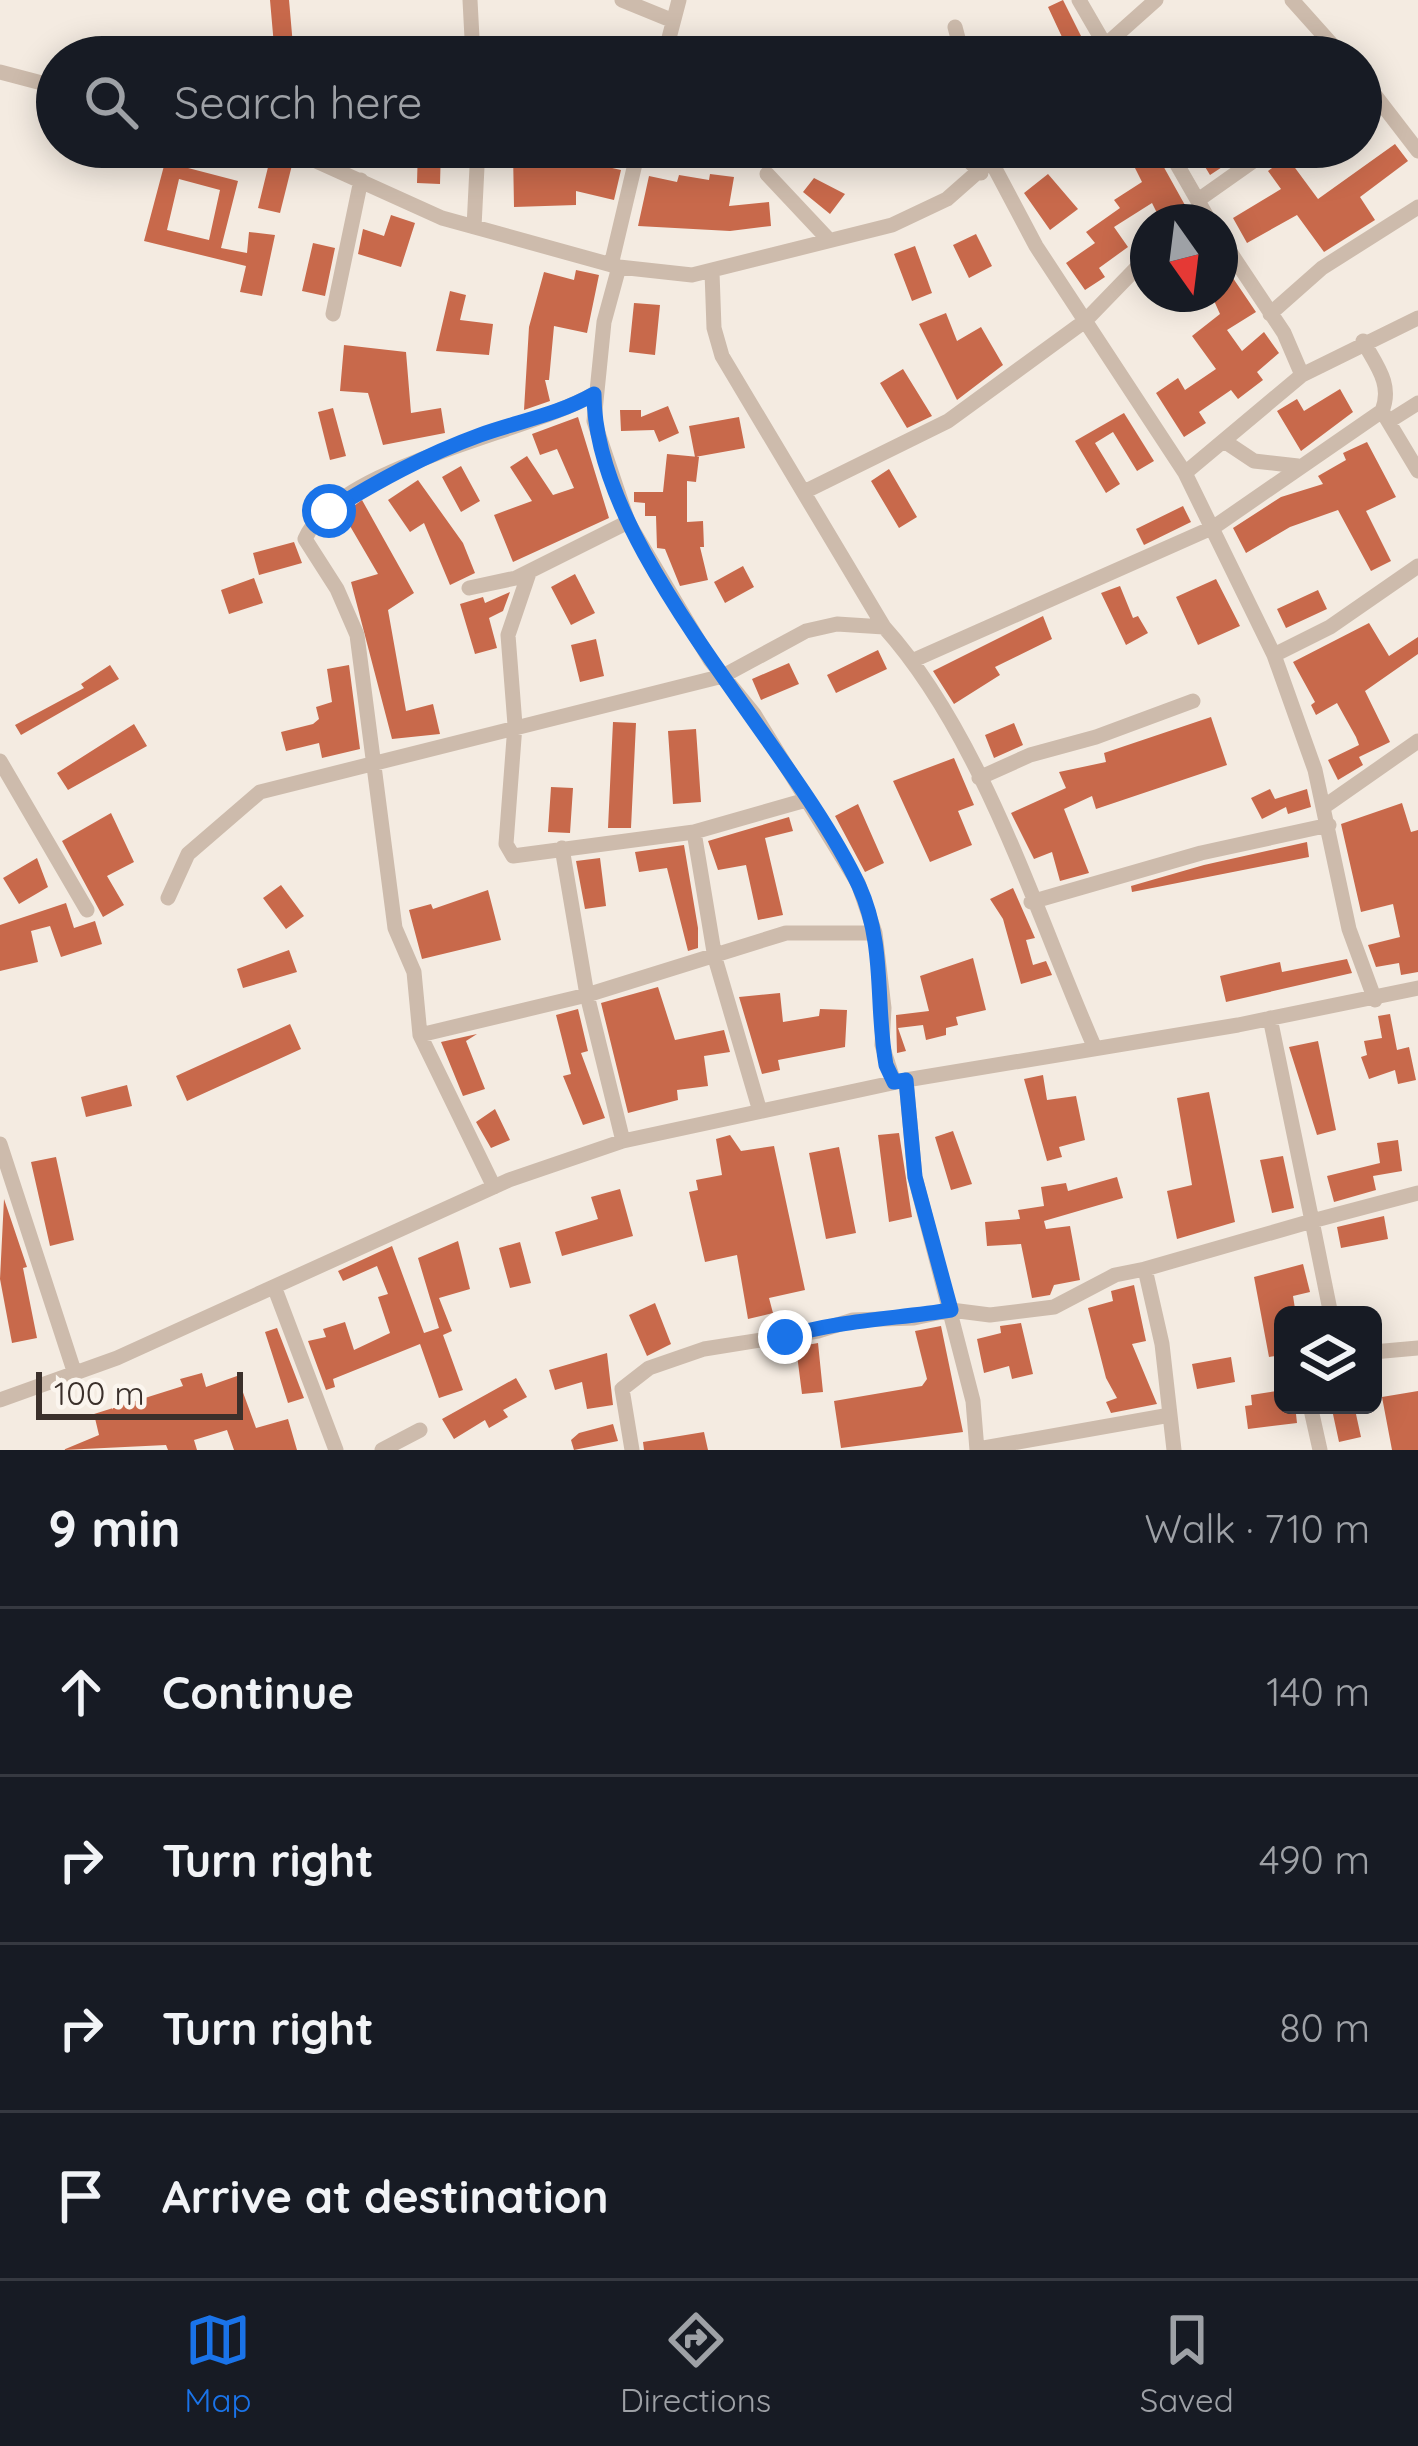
<!DOCTYPE html>
<html lang="en">
<head>
<meta charset="utf-8">
<style>
  :root { --surface:#171b24; --page:#242831; --text:#f1f3f6; --muted:#9ea1a6; --line:#363941; --accent:#1a73e8 }
  body { margin:0; font-family:Quicksand,sans-serif; background:var(--page); color:var(--text) }
  .controls { position:absolute; right:36px; bottom:36px; display:grid; overflow:hidden; border-radius:18px; box-shadow:0 6px 30px #0003 }
  .controls button { width:108px; height:108px; display:grid; place-items:center; padding:0; border:0; border-bottom:3px solid var(--line); background:var(--surface); color:var(--text); font:60px sans-serif }
  .compass { position:absolute; left:1130px; top:204px; width:108px; height:108px; border-radius:50%; background:var(--surface); box-shadow:0 6px 30px #0003; rotate:166deg }
  .scale { position:absolute; left:36px; bottom:30px; width:207px; box-sizing:border-box; padding-left:12px; border:6px solid #3b302b; border-top:0; font-size:33px; line-height:42px; white-space:nowrap; color:#3b302b; -webkit-text-stroke:9px #fbf5ee; paint-order:stroke }
  .stop { position:absolute; width:36px; height:36px; margin:-27px; border:9px solid #1a73e8; border-radius:50%; background:#fff }
  .stop.end { background:#1a73e8; border-color:#fff; box-shadow:0 3px 12px #0008 }
  .list { margin:0; padding:0; list-style:none }
  h2 { display:flex; justify-content:space-between; align-items:center; height:156px; margin:0; padding:0 48px; font-size:51px }
  h2 small { font-size:39px; font-weight:400; color:var(--muted) }
  .list li { display:grid; grid-template-columns:78px 1fr auto; gap:36px; align-items:center; box-sizing:border-box; height:168px; padding:0 48px; border-top:3px solid var(--line) }
  .list b { display:block; font-size:45px; white-space:nowrap }
  .list em { font-size:39px; font-style:normal; color:var(--muted) }
  .icon { flex:none; width:66px; height:66px; fill:none; stroke:currentColor; stroke-width:2; stroke-linecap:round; stroke-linejoin:round }
  .map { position:relative; flex:none; width:1418px; height:1450px; overflow:hidden }
  .search { position:absolute; background:var(--surface); box-shadow:0 6px 30px #0003; left:36px; right:36px; top:36px; height:132px; display:flex; align-items:center; gap:30px; box-sizing:border-box; padding:0 42px; border-radius:66px; color:var(--muted); font-size:45px }
  .sheet { height:828px; background:var(--surface) }
  nav { display:flex; justify-content:space-around; align-items:center; box-sizing:border-box; height:168px; border-top:3px solid var(--line); background:var(--surface); font-size:33px; color:var(--muted) }
  nav a { display:grid; justify-items:center; gap:6px }
  nav .on { color:var(--accent) }
  .map>svg:first-child { display:block }
  .building { fill:#c8694b; fill-rule:evenodd }
  .lines { fill:none; stroke-linecap:round; stroke-linejoin:round }
  .minor { stroke:#cdbbac; stroke-width:15 }
  .route { stroke:#1a73e8; stroke-width:15 }
</style>
</head>
<body>
<div class="map">
<svg width="1418" height="1450" viewBox="0 0 1418 1450">
  <rect width="100%" height="100%" fill="#f4ebe1"/>
  <!-- building -->
  <path class="building" d="M270,0H289L294,57H275Z
    M1063,0L1085,44L1069,52L1048,7Z
    M1395,144L1408,161L1360,197L1375,220L1324,252L1297,215L1247,243L1233,218L1281,189L1268,171L1287,157L1318,199Z
    M418,147H441L440,184L417,183Z
    M1193,147H1241L1245,152L1210,175Z
    M513,152L577,153V160L621,170L614,200L576,191V205L514,207Z
    M1156,153L1186,207L1161,221L1152,203L1114,227L1128,247L1099,268L1105,277L1085,290L1066,263L1095,243L1086,232L1120,208L1114,200L1142,182L1133,164Z
    M270,159L292,165L280,213L258,208Z
    M165,162L238,181L221,248L247,253L249,232L275,235L262,296L240,292L246,266L144,241ZM179,179L220,190L209,240L167,230Z
    M710,174L734,177L729,206L769,202L771,226L730,231L638,226L649,176L677,182L679,175L709,180Z
    M1048,174L1078,209L1050,230L1024,193Z
    M814,178L845,194L830,214L803,192Z
    M391,215L415,223L401,267L358,254L363,229L384,236Z
    M976,234L992,266L969,278L953,245Z
    M313,243L335,248L325,296L302,291Z
    M915,246L932,293L912,301L894,254Z
    M1220,259L1256,312L1227,330L1242,351L1264,332L1279,353L1257,372L1263,380L1238,399L1231,390L1199,412L1206,423L1184,437L1156,393L1178,378L1185,390L1216,369L1192,336L1220,314L1211,294H1220Z
    M576,270L599,275L587,333L554,326L549,380H545L550,401L524,410L529,327L544,272L574,280Z
    M450,291L466,295L460,320L493,324L489,355L436,351Z
    M634,303L660,305L655,355L629,352Z
    M946,313L957,341L981,327L1003,365L957,400L919,324Z
    M344,345L406,352L411,413L441,408L445,433L383,445L368,393L340,391Z
    M903,369L932,416L907,428L880,383Z
    M1340,389L1353,412L1301,451L1277,411L1297,399L1304,411Z
    M668,406L679,433L659,442L654,430L621,431L620,410H641V417Z
    M333,408L346,456L330,460L318,412Z
    M1124,413L1154,461L1137,471L1113,432L1095,443L1120,484L1106,493L1075,441Z
    M578,417L609,518L513,562L494,515L532,501L510,467L527,456L553,495L574,488L557,449L540,455L532,434Z
    M739,417L745,448L695,457L689,426Z
    M1367,442L1396,497L1366,511L1391,561L1371,571L1338,510L1290,527L1246,553L1233,528L1281,497L1323,484L1318,476L1346,460L1343,453Z
    M667,454L699,457L696,482L687,481V522L703,521L704,547H700L708,580L680,586L665,549L657,548L656,516H645V503L634,502V492H663Z
    M461,466L480,501L461,512L442,477Z
    M889,469L917,517L899,528L871,481Z
    M418,480L463,543L475,573L450,585L424,523L410,532L388,500Z
    M362,500L414,593L388,610L406,711L433,704L440,734L392,739L351,582L378,574L343,514Z
    M1183,506L1191,522L1144,545L1136,529Z
    M294,542L302,563L259,575L253,553Z
    M743,566L754,587L725,603L714,582Z
    M575,574L595,613L571,625L551,587Z
    M254,578L263,603L229,614L221,590Z
    M1216,579L1240,626L1198,645L1176,597Z
    M1120,586L1133,618L1138,616L1148,633L1126,645L1101,593Z
    M1318,590L1327,609L1286,628L1277,609Z
    M510,592L503,611L489,618L497,648L475,654L460,604L483,597L485,603Z
    M1043,616L1052,639L995,667L1000,675L954,704L933,671Z
    M1369,623L1389,656L1418,637V654L1365,691L1390,742L1359,757L1363,765L1338,780L1328,760L1359,745L1356,737L1337,703L1316,715L1311,705L1315,702L1293,662Z
    M596,639L604,676L580,682L571,645Z
    M878,650L887,669L836,693L827,675Z
    M789,663L799,684L761,700L752,679Z
    M110,665L119,679L21,735L15,725L84,688L81,684Z
    M349,665L360,749L322,758L319,743L286,751L281,732L313,724L319,719L316,707L332,702L327,669Z
    M1211,717L1227,765L1096,809L1092,796L1064,809L1089,873L1060,881L1052,852L1034,859L1011,813L1066,788L1059,772L1106,762L1104,753Z
    M613,722L636,723L631,828H608Z
    M1014,723L1023,745L994,758L985,735Z
    M134,724L147,746L68,790L57,773Z
    M696,729L701,802L673,804L668,731Z
    M954,758L974,805L958,811L972,845L930,862L893,781Z
    M551,787L573,788L570,833L548,832Z
    M1270,789L1275,799L1307,789L1311,807L1288,814L1286,807L1262,819L1251,798Z
    M1402,803L1411,832L1418,830V972L1401,975L1399,963L1376,967L1368,945L1400,937L1393,904L1361,912L1341,824Z
    M858,804L884,863L865,872L835,816Z
    M111,813L134,862L107,876L124,905L103,917L62,841Z
    M789,817L793,831L765,838L783,915L758,920L746,865L718,870L708,841Z
    M1307,842L1309,857L1132,892L1131,886L1204,865Z
    M684,845L698,928V948L688,951L667,868L639,872L635,852Z
    M37,858L48,887L19,904L3,878Z
    M600,858L606,906L585,909L576,861Z
    M281,885L304,916L286,929L263,898Z
    M1013,888L1035,938L1026,940L1033,965L1046,961L1052,975L1021,984L1003,919L990,899Z
    M488,890L501,940L422,959L409,910L431,904L433,909Z
    M66,903L74,928L95,921L102,944L61,957L50,926L31,931L38,962L0,971V925Z
    M289,950L297,972L243,988L237,969Z
    M973,958L986,1010L956,1017L958,1025L946,1028V1035L926,1040L923,1025L898,1028L906,1051L897,1053L896,1015L929,1011L920,976Z
    M1347,959L1352,973L1226,1002L1220,976L1280,962L1282,972Z
    M658,987L675,1040L724,1030L730,1052L704,1056L708,1086L677,1090L678,1100L628,1113L601,1003Z
    M780,993L783,1022L819,1016L820,1009L847,1010L845,1047L778,1060L780,1070L762,1074L739,997Z
    M578,1009L588,1051L581,1053L605,1118L583,1125L563,1076L571,1074L556,1015Z
    M1390,1014L1397,1050L1409,1047L1416,1080L1398,1084L1395,1070L1369,1079L1361,1057L1367,1055L1364,1041L1382,1038L1378,1016Z
    M290,1024L301,1049L187,1101L176,1076Z
    M477,1034L466,1041L485,1089L463,1096L441,1042Z
    M1318,1041L1336,1130L1317,1135L1289,1047Z
    M1043,1075L1047,1100L1076,1096L1085,1140L1059,1147L1062,1157L1047,1161L1024,1079Z
    M127,1085L132,1106L86,1117L81,1097Z
    M1209,1092L1235,1222L1177,1239L1167,1191L1192,1185L1177,1098Z
    M495,1109L510,1140L491,1148L476,1122Z
    M953,1131L972,1184L951,1190L935,1137Z
    M899,1133L912,1217L889,1222L878,1135Z
    M730,1135L741,1151L774,1146L805,1290L769,1298L773,1313L748,1319L737,1255L705,1262L689,1192L698,1190L696,1180L722,1175L716,1139Z
    M1398,1140L1402,1171L1373,1176L1376,1190L1334,1202L1327,1176L1380,1163L1377,1143Z
    M839,1147L856,1233L826,1239L809,1153Z
    M1283,1156L1294,1208L1272,1213L1260,1160Z
    M56,1157L74,1240L50,1246L31,1162Z
    M1117,1177L1123,1198L1044,1221L1046,1229L1070,1226L1080,1280L1054,1285L1050,1295L1032,1298L1021,1244L987,1246L985,1222L1020,1219L1018,1210L1044,1206L1041,1187L1066,1183L1068,1191Z
    M620,1189L633,1236L562,1256L555,1232L598,1219L591,1197Z
    M4,1199L27,1267L23,1268L37,1338L12,1343L0,1279Z
    M1384,1216L1388,1239L1341,1248L1337,1227Z
    M458,1241L470,1289L439,1298L452,1331L443,1335L463,1390L439,1398L420,1344L333,1379L335,1387L326,1390L308,1341L326,1337L323,1329L345,1322L354,1350L390,1333L378,1297L388,1294L377,1266L343,1281L338,1271L392,1246L424,1333L439,1328L418,1258Z
    M520,1242L531,1283L510,1288L499,1248Z
    M1303,1264L1310,1292L1293,1296L1296,1315H1283V1355L1269,1357L1254,1277Z
    M1134,1285L1146,1341L1132,1344L1157,1404L1111,1413L1106,1402L1117,1398L1106,1378L1088,1308L1113,1301L1111,1291Z
    M655,1303L671,1344L647,1356L629,1315Z
    M1021,1323L1033,1374L1012,1379L1009,1366L984,1373L977,1339L1001,1333L1000,1326Z
    M941,1326L963,1432L841,1448L834,1401L922,1386L927,1379L915,1331Z
    M277,1328L304,1398L288,1403L265,1332Z
    M818,1343L823,1392L802,1394L796,1347Z
    M607,1353L613,1405L587,1409L582,1382L555,1390L549,1370Z
    M1231,1357L1235,1382L1197,1389L1192,1364Z
    M202,1373L206,1387L237,1376L256,1428L288,1419L297,1450H234L227,1430L194,1440L197,1450H168L166,1445L63,1450L99,1435L94,1414L183,1386L180,1379Z
    M516,1378L527,1397L503,1410L508,1417L489,1428L485,1420L454,1439L442,1419Z
    M1283,1390V1405H1295L1297,1423L1248,1429L1245,1406L1252,1405L1251,1395Z
    M1418,1391V1450H1392L1382,1397Z
    M1331,1405H1354L1361,1437L1339,1442Z
    M613,1424L618,1441L574,1450L571,1440L579,1433Z
    M704,1432L708,1450H644L643,1442Z"/>
  <g class="lines">
    <!-- minor -->
    <path class="minor" d="M470,0L473,57
      M622,0L671,20
      M1079,0L1112,57
      M1292,0L1343,57
      M955,27L963,57
      M876,56V57
      M664,57L679,0
      M1092,57L1156,0
      M0,72L57,87
      M1361,77L1418,151
      M285,147L442,218L619,267L692,275L892,225L947,199L1006,147
      M955,147L981,173
      M1167,147L1210,222
      M992,163L1036,246L1185,473L1274,655L1315,770L1349,929L1375,1000
      M767,174L829,240
      M1201,198L1273,147
      M1186,222L1202,209
      M474,227L478,147
      M611,265L639,147
      M619,267L604,322L594,421L628,522L710,660L754,714L858,883L875,933L884,1008L882,1045L894,1082
      M712,272L714,328L722,356L884,627C982,736 1035,911 1094,1046
      M333,314L361,180
      M1270,314L1322,268L1418,207
      M1302,375L1418,318
      M1382,411L1418,471
      M1391,420L1418,403
      M1227,443L1254,461L1298,466
      M1185,473L1302,375L1284,333L1220,237
      M806,491L948,421L1085,321L1148,256
      M529,573L508,635L515,725L506,844L513,856L694,832L806,800
      M469,588L516,578L628,522
      M1274,655L1330,627L1418,566
      M914,660L1214,527L1382,411C1393,384 1376,365 1363,341
      M0,761L87,910
      M979,778L1030,755L1096,737L1193,701
      M1325,806L1418,741
      M694,832L715,958L759,1108
      M562,848L587,995L623,1141
      M168,898L188,854L260,792L723,676L806,631L837,624L884,627
      M1031,902L1201,853L1329,825
      M420,1035L587,995L786,933H875
      M906,1080L915,1177L973,1401L977,1450
      M0,1144L75,1374
      M494,1187L420,1035L414,972L395,928L357,635L337,589L305,539C336,466 527,433 594,394
      M275,1289L336,1450
      M1331,1315L1312,1221L1418,1193
      M1373,1352L1418,1348
      M0,1400L117,1358L509,1180L623,1141L906,1080L1238,1025L1418,988
      M1310,1405L1320,1450
      M978,1449L1170,1415
      M382,1450L420,1430
      M632,1450L622,1389L649,1368L704,1349L818,1331L853,1320L914,1318L951,1310L990,1315L1054,1307L1115,1275L1145,1269
      M1174,1450L1162,1344L1145,1269L1312,1221L1270,1018"/>
  </g>
  <g class="lines">
    <!-- route -->
    <path class="route" d="M329,511C378,481 425,455 480,435C519,421 557,415 594,394C594,551 792,743 859,886C886,945 875,1005 886,1065L894,1082L906,1080L915,1177L951,1310C895,1319 839,1320 785,1337"/>
  </g>
</svg>
<div class="controls">
<button><svg class="icon" aria-label="layers" viewBox="0 0 24 24"><path d="M12 4l9 5-9 5-9-5zM3 14l9 5 9-5"/></svg></button>
</div>
<svg class="compass" viewBox="-18 -18 36 36"><path d="M0-13l5 13h-10z" fill="#e53935"/><path d="M0 13l5-13h-10z" fill="#9ea1a6"/></svg>
<div class="scale">100 m</div>
<div class="stop" style="left:329px;top:511px"></div>
<div class="stop end" style="left:785px;top:1337px"></div>
<div class="search"><svg class="icon" aria-label="search" viewBox="0 0 24 24"><circle cx="10" cy="10" r="6"/><path d="M15 15l6 6"/></svg>Search here</div>
</div>
<section class="sheet">
<h2>9 min<small>Walk · 710 m</small></h2>
<ul class="list">
<li><svg class="icon" aria-label="ahead" viewBox="0 0 24 24"><path d="M12 20V5M6 11l6-6 6 6"/></svg><div><b>Continue</b></div><em>140 m</em></li>
<li><svg class="icon" aria-label="right" viewBox="0 0 24 24"><path d="M7 20v-9h11M14 6l5 5-5 5"/></svg><div><b>Turn right</b></div><em>490 m</em></li>
<li><svg class="icon" aria-label="right" viewBox="0 0 24 24"><path d="M7 20v-9h11M14 6l5 5-5 5"/></svg><div><b>Turn right</b></div><em>80 m</em></li>
<li><svg class="icon" aria-label="arrive" viewBox="0 0 24 24"><path d="M6 21V4h12l-3 4 3 4H6"/></svg><div><b>Arrive at destination</b></div></li>
</ul>
</section>
<nav>
<a class="on"><svg class="icon" aria-label="map" viewBox="0 0 24 24"><path d="M3 6l6-2 6 2 6-2v14l-6 2-6-2-6 2zM9 4v14M15 6v14"/></svg>Map</a>
<a><svg class="icon" aria-label="directions" viewBox="0 0 24 24"><path d="M12 3l9 9-9 9-9-9zM9 14v-3h6M13 9l2 2-2 2"/></svg>Directions</a>
<a><svg class="icon" aria-label="saved" viewBox="0 0 24 24"><path d="M7 4h10v16l-5-4-5 4z"/></svg>Saved</a>
</nav>
</body>
</html>
